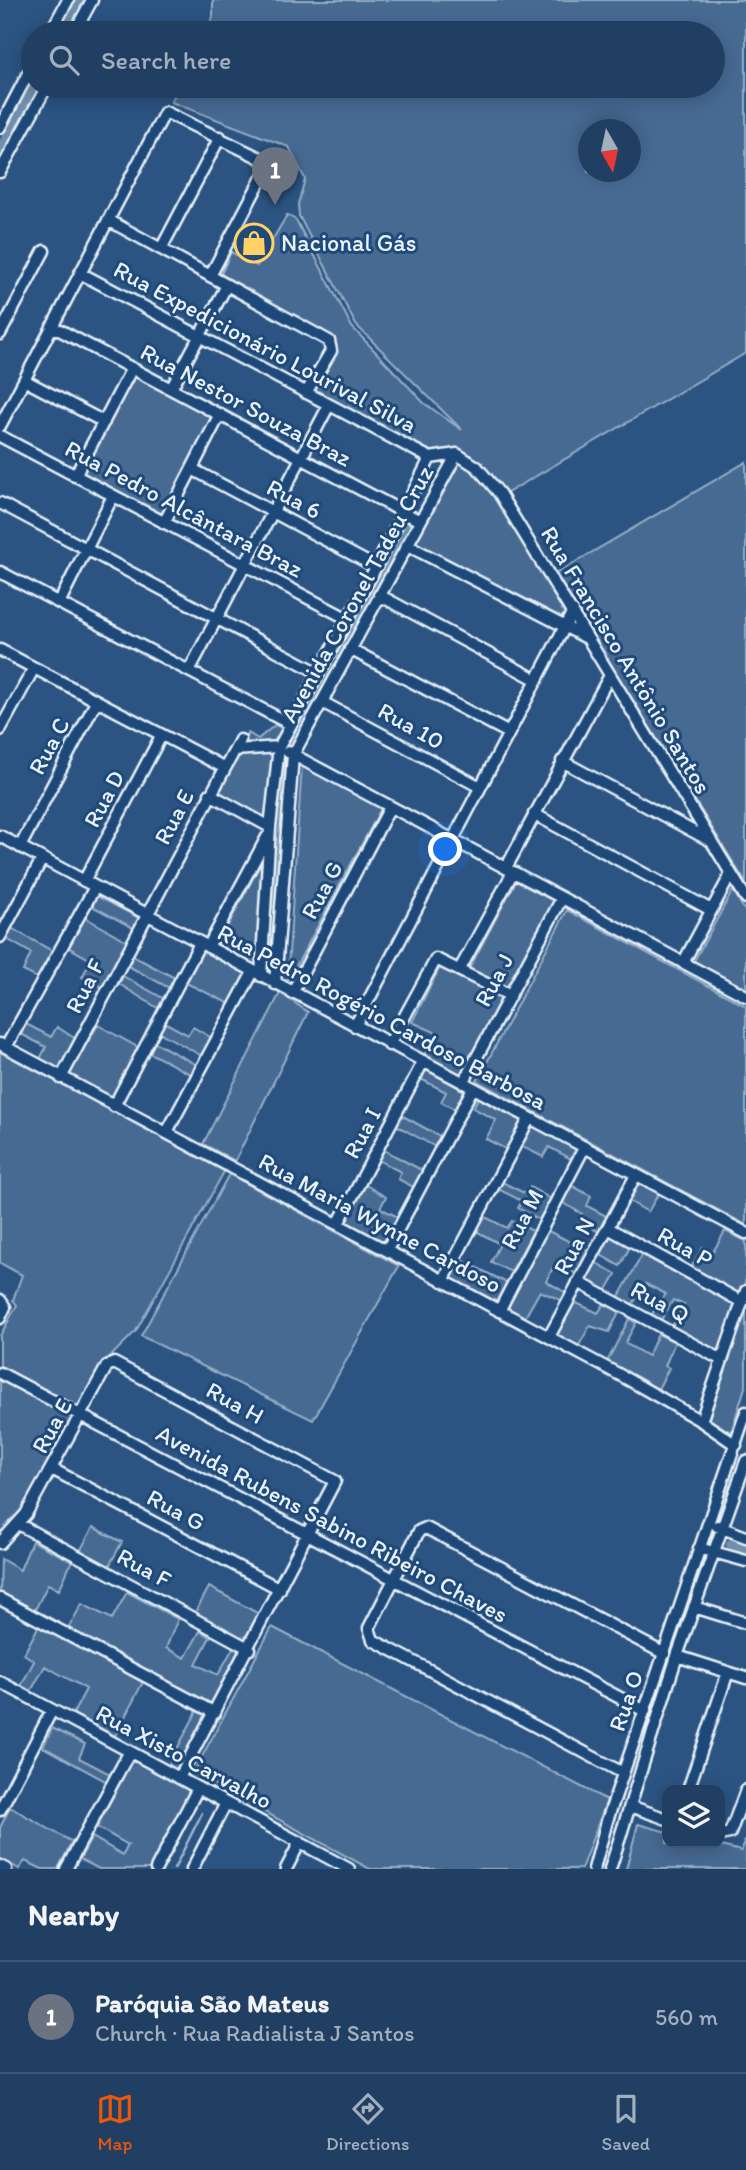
<!DOCTYPE html>
<html lang="en">
<head>
<meta charset="utf-8">
<style>
  :root { --surface:#203f62; --page:#284668; --text:#f1f3f6; --muted:#a2afbe; --line:#3d5877; --accent:#ea580c }
  body { margin:0; font-family:Itim,sans-serif; background:var(--page); color:var(--text) }
  .controls { position:absolute; right:21px; bottom:21px; display:grid; overflow:hidden; border-radius:14px; box-shadow:0 4px 18px #0003 }
  .controls button { width:63px; height:63px; display:grid; place-items:center; padding:0; border:0; border-bottom:2px solid var(--line); background:var(--surface); color:var(--text); font:35px sans-serif }
  .compass { position:absolute; left:578px; top:119px; width:63px; height:63px; border-radius:50%; background:var(--surface); box-shadow:0 4px 18px #0003; rotate:171deg }
  .you { position:absolute; left:446px; top:850px; width:24px; height:24px; margin:-18px; border:5px solid #fff; border-radius:50%; background:#1a73e8; box-shadow:0 0 0 10px #1a73e833 }
  .badge { display:grid; place-items:center; width:46px; height:46px; border-radius:50%; background:var(--accent); color:#fff; font-size:23px; font-weight:700 }
  .pin { position:absolute; translate:-50% -58px; filter:drop-shadow(0 2px 4px #0008) }
  .pin::after { content:''; position:absolute; top:37px; width:24px; height:21px; background:inherit; clip-path:polygon(0 0,100% 0,50% 100%) }
  .list { margin:0; padding:0; list-style:none }
  h2 { display:flex; justify-content:space-between; align-items:center; height:91px; margin:0; padding:0 28px; font-size:30px }
  h2 small { font-size:23px; font-weight:400; color:var(--muted) }
  .list li { display:grid; grid-template-columns:46px 1fr auto; gap:21px; align-items:center; box-sizing:border-box; height:112px; padding:0 28px; border-top:2px solid var(--line) }
  .list b { display:block; font-size:26px; white-space:nowrap }
  .list p { margin:0; font-size:23px; white-space:nowrap; color:var(--muted) }
  .list em { font-size:23px; font-style:normal; color:var(--muted) }
  .icon { flex:none; width:38px; height:38px; fill:none; stroke:currentColor; stroke-width:2; stroke-linecap:round; stroke-linejoin:round }
  .map { position:relative; flex:none; width:746px; height:1869px; overflow:hidden }
  .search { position:absolute; background:var(--surface); box-shadow:0 4px 18px #0003; left:21px; right:21px; top:21px; height:77px; display:flex; align-items:center; gap:18px; box-sizing:border-box; padding:0 24px; border-radius:38px; color:var(--muted); font-size:26px }
  .sheet { height:203px; background:var(--surface) }
  nav { display:flex; justify-content:space-around; align-items:center; box-sizing:border-box; height:98px; border-top:2px solid var(--line); background:var(--surface); font-size:19px; color:var(--muted) }
  nav a { display:grid; justify-items:center; gap:4px }
  nav .on { color:var(--accent) }
  .map>svg:first-child { display:block }
  .green { fill:#476b93; stroke:#98aec6; stroke-width:2; fill-rule:evenodd }
  .lines { fill:none; stroke-linecap:round; stroke-linejoin:round }
  .stream { stroke:#a0b6cb; stroke-width:2.5 }
  .canal { stroke:#708ead; stroke-width:9 }
  .minor-casing { stroke:#e8f1f8; stroke-width:15 }
  .minor { stroke:#1f4a7a; stroke-width:10 }
  .labels { text-anchor:middle; stroke-width:6; stroke-linejoin:round; paint-order:stroke }
  .poi-label { font-size:24px; fill:#e8f1f8; stroke:#1f4a7a; text-anchor:start }
  .street-label { font-size:24px; fill:#e8f1f8; stroke:#1f4a7a }
</style>
</head>
<body>
<div class="map">
<svg width="746" height="1869" viewBox="0 0 746 1869">
  <rect width="100%" height="100%" fill="#2b5482"/>
  <filter id="ink" filterUnits="userSpaceOnUse"><feTurbulence type="fractalNoise" baseFrequency=".0143" numOctaves="2"/><feDisplacementMap in="SourceGraphic" scale="14" xChannelSelector="R" yChannelSelector="G"/><feConvolveMatrix kernelMatrix="1 2 1 2 8 2 1 2 1" color-interpolation-filters="sRGB"/></filter>
  <g filter="url(#ink)">
    <!-- green -->
    <path class="green" d="M213,0H746V353L507,493H500L573,611L565,627L413,543L457,454L430,458L306,393L331,351L329,341L221,274L231,252L257,266L287,215L296,220L352,327L424,403L462,430L356,325L299,216L298,204L305,179L289,147L171,102L179,86H713V33H207L213,17ZM588,130H630V172H588Z
      M134,375L215,417L162,517L82,475Z
      M746,462V883L555,574Z
      M275,725L284,729L267,821L216,795L248,733L258,739Z
      M302,765L382,807L287,983Z
      M264,858L257,967L217,946Z
      M517,879L558,902L507,990L469,969Z
      M733,890L746,913V989L694,961Z
      M97,896L141,919L135,929L92,906Z
      M567,910L746,1006V1225L477,1081Z
      M84,917L127,941L103,988L82,977L91,960L68,947Z
      M11,928L54,952L39,979L23,971L31,953L5,938Z
      M203,951L246,974L230,1004L186,983Z
      M133,956L177,979L171,989L128,966Z
      M440,967L503,998L459,1076L424,1055L437,1033L412,1022Z
      M123,976L166,1000L161,1010L119,984Z
      M280,993L308,1012L235,1161L203,1144Z
      M164,1022L188,1035L193,1027L212,1038L202,1056L159,1032Z
      M26,1024L51,1037L57,1027L76,1039L60,1071L40,1059L46,1047L21,1034Z
      M98,1025L139,1048L112,1097L68,1074Z
      M154,1042L197,1065L192,1075L148,1052Z
      M0,1052L225,1170L136,1331L106,1361L22,1517L0,1543V1336L17,1305L13,1300L22,1275L0,1263Z
      M425,1068L469,1092L458,1111L441,1102L446,1092L419,1078Z
      M478,1098L522,1121L507,1150L486,1139L496,1120L473,1108Z
      M401,1115L445,1139L439,1149L396,1125Z
      M533,1125L576,1149L571,1159L549,1147L543,1157L521,1146Z
      M384,1150L427,1173L417,1189L398,1179L401,1172L378,1160Z
      M229,1174L399,1266L313,1420L141,1336Z
      M639,1179L660,1191L648,1212L627,1200Z
      M502,1182L526,1194L530,1187L551,1199L539,1220L518,1208L522,1201L498,1189Z
      M364,1184L386,1197L380,1208L402,1219L387,1245L344,1221Z
      M569,1184L591,1196L587,1206L608,1217L601,1233L579,1221L582,1214L560,1201Z
      M483,1216L507,1228L512,1221L533,1231L511,1272L491,1262L500,1244L476,1231Z
      M546,1230L589,1251L576,1274L556,1262L546,1281L568,1294L563,1301L540,1291L524,1319L504,1307Z
      M725,1231L746,1241V1279L741,1296L691,1268L703,1247L713,1252Z
      M610,1233L631,1245L620,1266L599,1254Z
      M642,1255L737,1305L720,1353L672,1326L684,1305L673,1300L661,1320L652,1314L666,1294L646,1284L632,1305L618,1298Z
      M462,1260L507,1283L495,1304L450,1280Z
      M595,1262L616,1274L604,1295L583,1283Z
      M574,1302L598,1313L604,1304L620,1311L609,1332L590,1326L578,1347L557,1335Z
      M746,1306V1384L731,1432L709,1419Z
      M629,1319L636,1323L625,1343L648,1356L658,1334L675,1342L665,1366L669,1368L658,1389L607,1362Z
      M93,1527L122,1542L108,1568L79,1553Z
      M32,1541L72,1561L59,1590L48,1584L34,1612L0,1594L1,1559L20,1570Z
      M209,1587L263,1616L248,1642L195,1613Z
      M127,1592L178,1619L166,1648L185,1658L200,1631L210,1637L196,1664L218,1675L234,1646L245,1652L215,1707L67,1630L82,1604L112,1619Z
      M39,1625L143,1682L115,1736L73,1714L86,1689L45,1666L31,1691L21,1686L34,1661L24,1654Z
      M272,1627L607,1800L581,1869H370L193,1773Z
      M197,1711L208,1716L178,1772L168,1766Z
      M52,1728L85,1744L79,1758L112,1775L107,1782L43,1747Z
      M132,1760L194,1792L153,1869H99L80,1859L92,1837L123,1855L128,1845L97,1827Z
      M10,1807L72,1842L58,1869H42L25,1861L19,1869L0,1858V1828Z
      M638,1824L667,1832V1843H709L741,1851L746,1839V1869H626Z"/>
    <g class="lines">
      <!-- stream -->
      <path class="stream" d="M174,1869L202,1813"/>
      <!-- canal -->
      <path class="canal" d="M61,33L79,0
        M0,149L33,86
        M340,656L411,519
        M291,745L333,668
        M276,906L287,758
        M730,1544L746,1549"/>
      <defs>
        <path id="minor" d="M50,33L68,0
          M74,33L92,0
          M0,127L33,64
          M0,172L47,86
          M108,220L329,341L331,351L306,393
          M161,249L220,137
          M80,273L430,458
          M52,326L420,521
          M0,334L44,251
          M24,380L104,422
          M171,389L227,285
          M0,426L165,112L260,158L265,164V172L210,276
          M0,436L348,619
          M457,454L477,467L499,493L746,898
          M430,458L457,454
          M192,469L376,567
          M75,476L132,368
          M0,503L319,673
          M164,523L220,414
          M407,545L587,638
          M0,572L290,724
          M379,595L537,680
          M59,603L113,496
          M350,649L509,733
          M0,650L225,768
          M189,671L329,405
          M322,702L480,787
          M0,730L34,668
          M235,750L279,747
          M288,752L746,996
          M562,761L709,840
          M210,794L270,827
          M534,814L711,910
          M0,836L746,1233
          M20,847L96,702
          M506,868L610,675
          M84,881L161,736
          M0,937L42,859
          M208,947L267,837
          M683,963L731,874
          M460,969L513,872
          M261,976L270,827L279,747L376,567L430,458
          M275,984L293,755L457,454
          M292,993L390,807
          M355,1026L573,611
          M0,1044L620,1375L701,1421L736,1445
          M389,1045L436,959L509,995
          M6,1047L95,887
          M61,1078L240,740
          M463,1083L562,898
          M114,1106L200,943
          M167,1132L253,972
          M338,1224L423,1062
          M608,1228L742,1302
          M387,1250L473,1088
          M443,1281L529,1119
          M578,1282L722,1360
          M0,1300L5,1307L0,1318
          M499,1311L584,1148
          M549,1337L636,1175
          M0,1373L645,1711
          M701,1421L746,1291
          M52,1469L280,1589
          M18,1524L250,1649
          M717,1526L746,1537
          M0,1543L26,1514L107,1366L114,1363L335,1481L179,1778
          M699,1548L746,1561
          M0,1599L215,1713
          M694,1607L746,1623
          M677,1656L746,1678
          M0,1682L349,1869
          M623,1773L373,1640L369,1628L419,1531L426,1528L665,1654
          M688,1790L728,1672
          M630,1806L667,1819
          M0,1810L52,1710
          M720,1835L730,1833L746,1790
          M0,1866L6,1869
          M66,1869L129,1753
          M156,1869L198,1788
          M192,1869L226,1803
          M286,1869L300,1842
          M594,1869L607,1821L746,1412
          M610,1869L677,1656L746,1461"/>
      </defs>
      <!-- minor casing -->
      <use href="#minor" class="minor-casing"/>
      <!-- minor -->
      <use href="#minor" class="minor"/>
    </g>
  </g>
  <!-- icons -->
  <defs>
    <symbol id="shop-ring" viewBox="-11 -11 22 22"><circle r="9.5" fill="#1f4a7a" stroke="#ffd166" stroke-width="1.5"/><path d="M-5-2.5h2.3a2.7 3.5 0 0 1 5.4 0H5L5.5 6h-11ZM-1.5-2.5h3a1.5 2.3 0 0 0-3 0Z" fill="#ffd166"/></symbol>
  </defs>
  <g fill-rule="evenodd">
    <use href="#shop-ring" x="232" y="221" width="44" height="44"/>
  </g>
  <g class="labels">
    <!-- poi labels -->
    <g class="poi-label">
      <text x="281" y="251">Nacional Gás</text>
    </g>
    <!-- street labels -->
    <g class="street-label">
      <text transform="translate(265 347) rotate(28)" y="8">Rua Expedicionário Lourival Silva</text>
      <text transform="translate(246 405) rotate(28)" y="8">Rua Nestor Souza Braz</text>
      <text transform="translate(294 499) rotate(28)" y="8">Rua 6</text>
      <text transform="translate(184 509) rotate(28)" y="8">Rua Pedro Alcântara Braz</text>
      <text transform="translate(357 594) rotate(-61)" y="8">Avenida Coronel Tadeu Cruz</text>
      <text transform="translate(626 660) rotate(59)" y="8">Rua Francisco Antônio Santos</text>
      <text transform="translate(411 726) rotate(29)" y="8">Rua 10</text>
      <text transform="translate(49 746) rotate(-62)" y="8">Rua C</text>
      <text transform="translate(104 799) rotate(-62)" y="8">Rua D</text>
      <text transform="translate(174 817) rotate(-62)" y="8">Rua E</text>
      <text transform="translate(322 890) rotate(-62)" y="8">Rua G</text>
      <text transform="translate(494 980) rotate(-62)" y="8">Rua J</text>
      <text transform="translate(85 986) rotate(-63)" y="8">Rua F</text>
      <text transform="translate(382 1017) rotate(28)" y="8">Rua Pedro Rogério Cardoso Barbosa</text>
      <text transform="translate(362 1133) rotate(-62)" y="8">Rua I</text>
      <text transform="translate(522 1219) rotate(-62)" y="8">Rua M</text>
      <text transform="translate(380 1223) rotate(28)" y="8">Rua Maria Wynne Cardoso</text>
      <text transform="translate(574 1246) rotate(-62)" y="8">Rua N</text>
      <text transform="translate(685 1247) rotate(29)" y="8">Rua P</text>
      <text transform="translate(660 1302) rotate(28)" y="8">Rua Q</text>
      <text transform="translate(235 1403) rotate(29)" y="8">Rua H</text>
      <text transform="translate(52 1426) rotate(-61)" y="8">Rua E</text>
      <text transform="translate(176 1510) rotate(28)" y="8">Rua G</text>
      <text transform="translate(332 1524) rotate(28)" y="8">Avenida Rubens Sabino Ribeiro Chaves</text>
      <text transform="translate(144 1568) rotate(28)" y="8">Rua F</text>
      <text transform="translate(626 1701) rotate(-71)" y="8">Rua O</text>
      <text transform="translate(184 1757) rotate(28)" y="8">Rua Xisto Carvalho</text>
    </g>
  </g>
</svg>
<div class="controls">
<button><svg class="icon" aria-label="layers" viewBox="0 0 24 24"><path d="M12 4l9 5-9 5-9-5zM3 14l9 5 9-5"/></svg></button>
</div>
<svg class="compass" viewBox="-18 -18 36 36"><path d="M0-13l5 13h-10z" fill="#e53935"/><path d="M0 13l5-13h-10z" fill="#a2afbe"/></svg>
<div class="you"></div>
<div class="pin badge" style="left:275px;top:205px;background:#6b7280">1</div>
<div class="search"><svg class="icon" aria-label="search" viewBox="0 0 24 24"><circle cx="10" cy="10" r="6"/><path d="M15 15l6 6"/></svg>Search here</div>
</div>
<section class="sheet">
<h2>Nearby<small></small></h2>
<ul class="list">
<li><span class="badge" style="background:#6b7280">1</span><div><b>Paróquia São Mateus</b><p>Church · Rua Radialista J Santos</p></div><em>560 m</em></li>
</ul>
</section>
<nav>
<a class="on"><svg class="icon" aria-label="map" viewBox="0 0 24 24"><path d="M3 6l6-2 6 2 6-2v14l-6 2-6-2-6 2zM9 4v14M15 6v14"/></svg>Map</a>
<a><svg class="icon" aria-label="directions" viewBox="0 0 24 24"><path d="M12 3l9 9-9 9-9-9zM9 14v-3h6M13 9l2 2-2 2"/></svg>Directions</a>
<a><svg class="icon" aria-label="saved" viewBox="0 0 24 24"><path d="M7 4h10v16l-5-4-5 4z"/></svg>Saved</a>
</nav>
</body>
</html>
